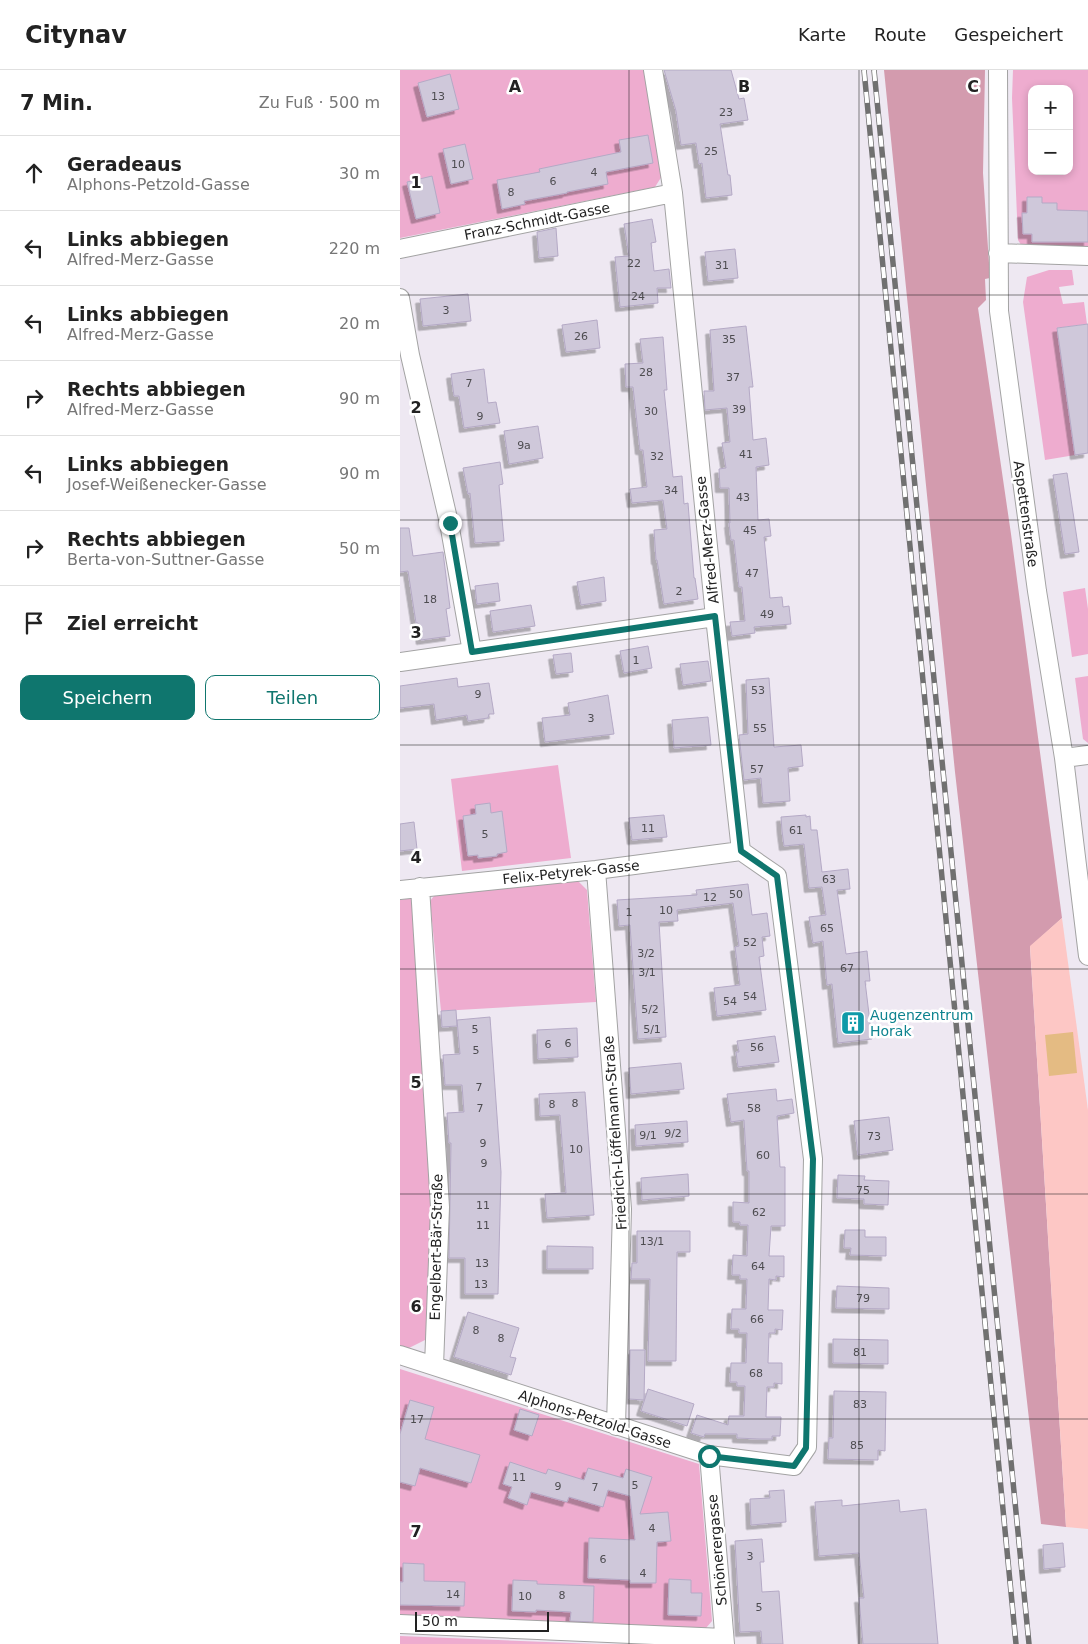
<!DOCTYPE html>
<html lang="de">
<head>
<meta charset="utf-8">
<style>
  :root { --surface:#fff; --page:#f6f6f6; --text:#222; --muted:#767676; --line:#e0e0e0; --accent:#0f766e }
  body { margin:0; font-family:"DejaVu Sans",sans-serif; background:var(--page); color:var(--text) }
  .controls { position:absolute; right:15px; top:15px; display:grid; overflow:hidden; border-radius:10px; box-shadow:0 2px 8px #0003 }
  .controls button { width:45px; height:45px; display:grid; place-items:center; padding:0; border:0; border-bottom:1px solid var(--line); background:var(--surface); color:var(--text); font:25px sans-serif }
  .scale { position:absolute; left:15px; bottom:12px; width:134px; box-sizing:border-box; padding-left:5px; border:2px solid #222; border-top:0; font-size:14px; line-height:18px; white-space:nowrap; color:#222; -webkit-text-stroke:4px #fff; paint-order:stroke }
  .stop { position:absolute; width:15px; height:15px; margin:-11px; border:4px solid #0f766e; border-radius:50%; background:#fff }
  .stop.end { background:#0f766e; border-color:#fff; box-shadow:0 1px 5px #0008 }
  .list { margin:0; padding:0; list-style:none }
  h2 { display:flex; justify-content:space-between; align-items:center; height:65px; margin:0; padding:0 20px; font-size:21px }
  h2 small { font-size:16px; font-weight:400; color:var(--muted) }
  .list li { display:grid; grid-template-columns:32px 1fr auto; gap:15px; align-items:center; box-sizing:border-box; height:75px; padding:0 20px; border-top:1px solid var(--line) }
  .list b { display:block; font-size:19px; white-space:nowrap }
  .list p { margin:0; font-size:16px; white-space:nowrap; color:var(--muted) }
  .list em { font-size:16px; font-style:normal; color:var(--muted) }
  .actions { display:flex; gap:10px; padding:15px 20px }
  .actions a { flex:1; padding:11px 0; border:1px solid var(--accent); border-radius:10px; text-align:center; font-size:18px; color:var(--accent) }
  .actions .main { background:var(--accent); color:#fff }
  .icon { flex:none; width:28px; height:28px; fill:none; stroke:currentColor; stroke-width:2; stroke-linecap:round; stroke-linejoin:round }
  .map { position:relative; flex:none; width:688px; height:1574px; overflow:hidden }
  header { display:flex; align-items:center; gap:30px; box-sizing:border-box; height:70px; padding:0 25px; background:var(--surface); border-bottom:1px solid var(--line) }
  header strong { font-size:24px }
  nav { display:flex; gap:28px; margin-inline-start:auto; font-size:18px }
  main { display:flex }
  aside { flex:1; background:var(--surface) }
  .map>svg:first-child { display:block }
  .grass { fill:#eeaccf; fill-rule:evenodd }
  .forest { fill:#d39bae }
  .park { fill:#fdc7c5 }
  .pitch { fill:#e4bb83 }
  .building { fill:#cfc8da; stroke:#b4a9c5; filter:url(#shadow) }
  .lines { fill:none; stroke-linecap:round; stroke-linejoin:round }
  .minor-casing { stroke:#a3a3a3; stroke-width:20 }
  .minor { stroke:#fff; stroke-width:18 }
  .rail-casing { stroke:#707070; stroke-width:5.5 }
  .rail { stroke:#fff; stroke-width:4; stroke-dasharray:11; stroke-linecap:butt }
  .route { stroke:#0f766e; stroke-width:6 }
  .grid { fill:none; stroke:#222; stroke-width:1; stroke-opacity:0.55 }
  .labels { text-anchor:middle; stroke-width:5; stroke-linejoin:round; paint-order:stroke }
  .number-label { font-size:11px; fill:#4d4c50 }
  .street-label { font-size:14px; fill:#222; stroke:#fff }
  .culture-label { font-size:14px; fill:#0d838f; stroke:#fff; text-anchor:start }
  .grid-label { font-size:16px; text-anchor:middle; font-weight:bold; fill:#222; stroke:#fff; stroke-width:5; stroke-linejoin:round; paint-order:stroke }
</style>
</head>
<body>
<header>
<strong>Citynav</strong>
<nav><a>Karte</a><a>Route</a><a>Gespeichert</a></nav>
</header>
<main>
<aside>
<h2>7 Min.<small>Zu Fuß · 500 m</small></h2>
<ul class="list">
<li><svg class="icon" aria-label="ahead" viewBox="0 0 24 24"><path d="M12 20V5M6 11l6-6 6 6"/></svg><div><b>Geradeaus</b><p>Alphons-Petzold-Gasse</p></div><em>30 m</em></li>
<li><svg class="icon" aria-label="left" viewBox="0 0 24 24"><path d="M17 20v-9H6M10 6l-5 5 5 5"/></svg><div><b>Links abbiegen</b><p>Alfred-Merz-Gasse</p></div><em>220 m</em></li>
<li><svg class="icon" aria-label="left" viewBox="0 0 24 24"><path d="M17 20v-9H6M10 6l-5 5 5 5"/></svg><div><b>Links abbiegen</b><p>Alfred-Merz-Gasse</p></div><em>20 m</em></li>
<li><svg class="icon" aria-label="right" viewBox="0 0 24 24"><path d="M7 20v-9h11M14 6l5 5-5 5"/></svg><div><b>Rechts abbiegen</b><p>Alfred-Merz-Gasse</p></div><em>90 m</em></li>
<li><svg class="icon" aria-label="left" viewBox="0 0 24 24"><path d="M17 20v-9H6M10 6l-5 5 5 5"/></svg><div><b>Links abbiegen</b><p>Josef-Weißenecker-Gasse</p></div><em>90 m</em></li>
<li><svg class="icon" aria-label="right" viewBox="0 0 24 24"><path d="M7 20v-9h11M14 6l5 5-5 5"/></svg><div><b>Rechts abbiegen</b><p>Berta-von-Suttner-Gasse</p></div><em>50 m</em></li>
<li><svg class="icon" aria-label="arrive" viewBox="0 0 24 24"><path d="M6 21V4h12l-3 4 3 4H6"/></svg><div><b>Ziel erreicht</b></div></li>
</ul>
<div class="actions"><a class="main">Speichern</a><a>Teilen</a></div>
</aside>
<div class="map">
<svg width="688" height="1574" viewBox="0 0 688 1574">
  <defs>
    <filter id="shadow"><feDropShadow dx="-4.5" dy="4.5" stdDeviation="0" flood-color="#0004"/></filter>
  </defs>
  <rect width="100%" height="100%" fill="#eee8f2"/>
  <!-- grass -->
  <path class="grass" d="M0,0H245L262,106L255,117L0,168Z
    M613,0H688V177L623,178L618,170L612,28ZM632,19H669V101H632Z
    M649,200H672L674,215L659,217L663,234L684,232L687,254L657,258L675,385L645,390L623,232L627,207Z
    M685,518L688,539V584L672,587L663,522Z
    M688,606V673L683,669L675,608Z
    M158,695L171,788L62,801L51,709Z
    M177,810L187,820L196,932L41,941L30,831L34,826Z
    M12,828L32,1147L29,1268L7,1279L0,1277V830Z
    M0,1299L299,1394L312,1551L306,1558L0,1545Z
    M0,1566L197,1574H0Z"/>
  <!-- forest -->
  <path class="forest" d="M484,0H585L583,103L590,208L585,209L586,230L578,238L611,464L662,848L630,877L666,1457L641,1454L555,702Z"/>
  <!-- park -->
  <path class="park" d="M662,848L688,1040V1459L666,1457L630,876Z"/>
  <!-- pitch -->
  <path class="pitch" d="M673,962L677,1003L649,1006L645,965Z"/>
  <!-- building -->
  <path class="building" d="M264,0H331L339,29L344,28L348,50L320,54L328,105H330L332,125L306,128L302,93L299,94L296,73L281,75L276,41Z
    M50,4L59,39L27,47L18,13Z
    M248,65L253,93L206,102L208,114L167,122V123L124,131L125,134L102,139L97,110L140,102L139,99L221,82L219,70Z
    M65,74L73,109L51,114L43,79Z
    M32,106L40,143L16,149L7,112Z
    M627,127H642V133H657V140L688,141V172H632V164H623L622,143H627Z
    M252,149L256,172L251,173L254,201L269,199L271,218H257L258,233L220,237L215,187L229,186L224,154Z
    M156,158L158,186L139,188L137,162Z
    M335,179L338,208L308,211L305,182Z
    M68,224L71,251L23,256L20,229Z
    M197,250L200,278L166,282L162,255Z
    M688,254V383L675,385L657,258Z
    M346,256L353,317H349L353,370L366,368L369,395L356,397L358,450L369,449L371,466L364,467L370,528L382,527L383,537L389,536L391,554L354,557L355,563L332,566L330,552L345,551L342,517H339L334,470H331L329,453H330L329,418H320L319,399L326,398L322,373L330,372L327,338L305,340L304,321H314L310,260Z
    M263,267L267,320H264L273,407L282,406L284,434L288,433L294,508H295L298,529L264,534L257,490H256L254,460L267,459L263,430L232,433L230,419L247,417L243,380H240L233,317H226L225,294L243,293L240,269Z
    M84,299L88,333L96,332L100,353L64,358L59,326H54L51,304Z
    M138,356L143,388L109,394L104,361Z
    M100,392L103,414L99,415L104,471L75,473L70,423L68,424L63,398Z
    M667,403L679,482L665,484L653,405Z
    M0,458H9L13,486L43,482L50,538L46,539L50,566L21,570L18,553H16L8,501L0,502Z
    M204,507L206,531L181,535L177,512Z
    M98,513L100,531L77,534L75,516Z
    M131,535L135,556L93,562L90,541Z
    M248,576L252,598L224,603L220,581Z
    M171,583L173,602L156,604L153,585Z
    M308,591L311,611L283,615L280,594Z
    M57,608L58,617L89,613L94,644H89L88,648L68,651L67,645L36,650L34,634L0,638V616Z
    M369,608L374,677L401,675L403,696L388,698L390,731L363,733L361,708L344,710L339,665L348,664L346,610Z
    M208,625L214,664L145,672L142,648L170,645L168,633Z
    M308,647L311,675L274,678L272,650Z
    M90,733L91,743L102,741L107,782L97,784V786L78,788V785L68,786L63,746L76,744L75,735Z
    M264,745L267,767L232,770L229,748Z
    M406,745V747L410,746L411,760H417L422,802L448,799L450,819L437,820L446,884L467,881L470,911H465L472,969L438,973L432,914L427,915L423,871L413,873L409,847L426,845L422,817L409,818L404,774L384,776L382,761L381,747Z
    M14,752L17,779L0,781V754Z
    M348,814L352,845L367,843L370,866L362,867L364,886L359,887L366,940L317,946L314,918L340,915L335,877L339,876L333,833L277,840L278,851L259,852L266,967L238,969L230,855L219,856L217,830L297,825L296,820Z
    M56,940L57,956L42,957L41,941Z
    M90,947L101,1102L98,1224H65V1188H49L51,1073H49L47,1043L64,1042L62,1015H45L43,985L60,984L57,950Z
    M177,958L178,987L138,989L137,960Z
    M375,966L379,992L338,997L336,982H339L337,971Z
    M281,993L284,1019L231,1024L229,998Z
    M376,1019L377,1031L392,1029L394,1043L377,1046L380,1097H385V1156H371L369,1186H384V1207L376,1206V1210L369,1209L368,1240H383L382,1260L375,1259V1263H369L368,1293H382V1314L374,1313V1317H367L366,1347H381L380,1366H372V1369H359L337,1368V1364H305L304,1367L291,1363L297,1345L328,1355L329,1346H344L345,1316H337V1312H330L331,1293H346L347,1263H339V1259H331L332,1239H346L347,1209H340V1205H332L333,1185L347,1186L348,1155H340V1152H333V1132L349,1133V1101H347L344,1050L331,1052L327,1024Z
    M185,1022L194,1145L147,1148L145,1124L166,1123L160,1045L140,1046L139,1024Z
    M489,1047L493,1080L458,1085L454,1051Z
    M287,1051L288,1072L236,1076L235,1055Z
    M288,1104L289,1126L242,1130L241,1108Z
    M438,1105L465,1106L464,1110L489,1111L488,1135L464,1134V1129L437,1128Z
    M445,1160H465V1167H486V1186L450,1185L451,1178H444Z
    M237,1161H290V1182H277L276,1291H248L250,1209H231L232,1193H237Z
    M147,1176L193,1177V1199H147Z
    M437,1216L489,1218V1239L436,1238Z
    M68,1242L119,1258L110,1287L116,1288L111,1305L54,1287Z
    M433,1269L488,1270V1294L433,1293Z
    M230,1280H245L244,1330L229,1329Z
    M248,1319L294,1334L287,1356L241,1341Z
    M434,1321L486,1322L485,1381L478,1380V1390L428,1389L429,1368H433Z
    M10,1330L34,1337L25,1369L80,1385L71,1413L20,1398L15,1416L0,1412V1364Z
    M120,1339L139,1345L132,1366L114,1360Z
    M110,1392L146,1404L148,1399L184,1410L188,1398L223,1408L226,1399L252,1407L240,1444L268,1442L271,1471L257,1472L256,1513H230V1510L188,1508L189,1468L235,1470L230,1426L208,1420L203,1437L169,1427L167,1432L131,1422L127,1435L108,1428L112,1417L103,1414Z
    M384,1420L386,1452L351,1455L350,1429L370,1428L369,1421Z
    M442,1430V1436L499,1430L500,1442L526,1439L538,1574H463L459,1528H464L459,1483L419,1486L415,1432Z
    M362,1469L364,1492H360L362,1522L379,1521L383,1574H362L361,1561L340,1562L335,1471Z
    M663,1473L665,1497L644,1499L643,1475Z
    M3,1493L24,1494V1511L65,1512L64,1536L0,1535V1512H3Z
    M269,1509L291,1510V1523H302L301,1546L268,1545Z
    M113,1510L137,1511V1514L194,1516L193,1552L170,1551L171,1542L136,1540V1542L112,1541Z"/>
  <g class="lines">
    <defs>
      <path id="minor" d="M598,0L599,241L637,521L664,688L688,886
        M0,179L273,123
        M598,183L688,186
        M0,228L10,285L49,453L72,582
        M0,592L315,547
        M664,688L688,685
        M196,800L222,1139L216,1356
        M20,817L40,1137L34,1296
        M0,820L196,800L341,781
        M0,1285L309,1385L394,1396L407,1377L413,1089L377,806L341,781L315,547L273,123L253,0
        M309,1385L325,1574
        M0,1554L324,1568"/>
    </defs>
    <!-- minor casing -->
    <use href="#minor" class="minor-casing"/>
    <!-- minor -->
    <use href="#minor" class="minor"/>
    <defs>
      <path id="rail" d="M464,0L616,1574
        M474,0L629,1574"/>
    </defs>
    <!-- rail casing -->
    <use href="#rail" class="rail-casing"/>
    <!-- rail -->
    <use href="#rail" class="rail"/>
  </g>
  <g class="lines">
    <!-- route -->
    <path class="route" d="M50,453L72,582L315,546L341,781L377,806L413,1089L406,1378L394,1396L309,1386"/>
  </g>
  <!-- grid -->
  <path class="grid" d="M229,0V1574M459,0V1574M0,225H688M0,450H688M0,675H688M0,899H688M0,1124H688M0,1349H688"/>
  <!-- icons -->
  <defs>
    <symbol id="building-square" viewBox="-11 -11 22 22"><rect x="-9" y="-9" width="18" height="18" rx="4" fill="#0f9aa8" stroke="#fff"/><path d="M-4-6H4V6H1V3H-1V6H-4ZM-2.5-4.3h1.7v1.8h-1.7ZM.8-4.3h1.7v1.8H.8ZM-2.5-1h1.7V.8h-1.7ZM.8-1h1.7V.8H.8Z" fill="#fff"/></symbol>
  </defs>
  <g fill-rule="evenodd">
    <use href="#building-square" x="439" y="939" width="28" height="28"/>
  </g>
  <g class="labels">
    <!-- number labels -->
    <g class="number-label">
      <text x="38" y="30">13</text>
      <text x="326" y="46">23</text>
      <text x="311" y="85">25</text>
      <text x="58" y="98">10</text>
      <text x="194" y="106">4</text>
      <text x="153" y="115">6</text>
      <text x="111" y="126">8</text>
      <text x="234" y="197">22</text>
      <text x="322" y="199">31</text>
      <text x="238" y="230">24</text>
      <text x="46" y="244">3</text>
      <text x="181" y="270">26</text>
      <text x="329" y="273">35</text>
      <text x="246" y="306">28</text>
      <text x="333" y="311">37</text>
      <text x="69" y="317">7</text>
      <text x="339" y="343">39</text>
      <text x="251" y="345">30</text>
      <text x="80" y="350">9</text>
      <text x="124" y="379">9a</text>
      <text x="346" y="388">41</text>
      <text x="257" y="390">32</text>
      <text x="271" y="424">34</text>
      <text x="343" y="431">43</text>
      <text x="350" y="464">45</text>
      <text x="352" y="507">47</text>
      <text x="279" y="525">2</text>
      <text x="30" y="533">18</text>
      <text x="367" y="548">49</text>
      <text x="236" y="594">1</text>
      <text x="358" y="624">53</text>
      <text x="78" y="628">9</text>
      <text x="191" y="652">3</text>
      <text x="360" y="662">55</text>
      <text x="357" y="703">57</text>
      <text x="248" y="762">11</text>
      <text x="396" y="764">61</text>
      <text x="85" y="768">5</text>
      <text x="429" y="813">63</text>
      <text x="336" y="828">50</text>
      <text x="310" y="831">12</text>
      <text x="266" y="844">10</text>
      <text x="229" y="846">1</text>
      <text x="427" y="862">65</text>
      <text x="350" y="876">52</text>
      <text x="246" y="887">3/2</text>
      <text x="447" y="902">67</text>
      <text x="247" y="906">3/1</text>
      <text x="350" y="930">54</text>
      <text x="330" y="935">54</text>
      <text x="250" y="943">5/2</text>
      <text x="75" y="963">5</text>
      <text x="252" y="963">5/1</text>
      <text x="168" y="977">6</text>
      <text x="148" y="978">6</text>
      <text x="357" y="981">56</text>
      <text x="76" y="984">5</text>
      <text x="79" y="1021">7</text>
      <text x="175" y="1037">8</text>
      <text x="152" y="1038">8</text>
      <text x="80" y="1042">7</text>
      <text x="354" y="1042">58</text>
      <text x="273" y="1067">9/2</text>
      <text x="248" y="1069">9/1</text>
      <text x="474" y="1070">73</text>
      <text x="83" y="1077">9</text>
      <text x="176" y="1083">10</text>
      <text x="363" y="1089">60</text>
      <text x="84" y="1097">9</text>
      <text x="463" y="1124">75</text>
      <text x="83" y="1139">11</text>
      <text x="359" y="1146">62</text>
      <text x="83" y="1159">11</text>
      <text x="252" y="1175">13/1</text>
      <text x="82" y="1197">13</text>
      <text x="358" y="1200">64</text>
      <text x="81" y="1218">13</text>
      <text x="463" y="1232">79</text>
      <text x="357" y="1253">66</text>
      <text x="76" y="1264">8</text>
      <text x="101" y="1272">8</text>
      <text x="460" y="1286">81</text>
      <text x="356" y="1307">68</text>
      <text x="460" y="1338">83</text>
      <text x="17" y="1353">17</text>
      <text x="457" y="1379">85</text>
      <text x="119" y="1411">11</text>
      <text x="235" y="1419">5</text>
      <text x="158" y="1420">9</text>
      <text x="195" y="1421">7</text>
      <text x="252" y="1462">4</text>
      <text x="350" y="1490">3</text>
      <text x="203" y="1493">6</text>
      <text x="243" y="1507">4</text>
      <text x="53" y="1528">14</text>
      <text x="162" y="1529">8</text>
      <text x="125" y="1530">10</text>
      <text x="359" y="1541">5</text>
    </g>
    <!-- street labels -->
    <g class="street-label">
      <text transform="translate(137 151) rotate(-11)" y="5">Franz-Schmidt-Gasse</text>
      <text transform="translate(626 444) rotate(82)" y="5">Aspettenstraße</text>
      <text transform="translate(307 470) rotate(-96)" y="5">Alfred-Merz-Gasse</text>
      <text transform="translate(171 802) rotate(-6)" y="5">Felix-Petyrek-Gasse</text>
      <text transform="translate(215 1063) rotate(-94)" y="5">Friedrich-Löffelmann-Straße</text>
      <text transform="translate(36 1177) rotate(-89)" y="5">Engelbert-Bär-Straße</text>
      <text transform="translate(195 1349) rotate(18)" y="5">Alphons-Petzold-Gasse</text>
      <text transform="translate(317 1480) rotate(-95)" y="5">Schönerergasse</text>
    </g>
    <!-- culture labels -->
    <g class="culture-label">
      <text x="470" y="950">Augenzentrum<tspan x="470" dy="16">Horak</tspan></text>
    </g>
  </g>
  <g class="grid-label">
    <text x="115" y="22">A</text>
    <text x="344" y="22">B</text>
    <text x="573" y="22">C</text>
    <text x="16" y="118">1</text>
    <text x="16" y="343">2</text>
    <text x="16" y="568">3</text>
    <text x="16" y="793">4</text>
    <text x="16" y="1018">5</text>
    <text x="16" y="1242">6</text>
    <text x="16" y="1467">7</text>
  </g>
</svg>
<div class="controls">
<button>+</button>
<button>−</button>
</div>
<div class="scale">50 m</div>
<div class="stop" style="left:309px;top:1386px"></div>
<div class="stop end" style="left:50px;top:453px"></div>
</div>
</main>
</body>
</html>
